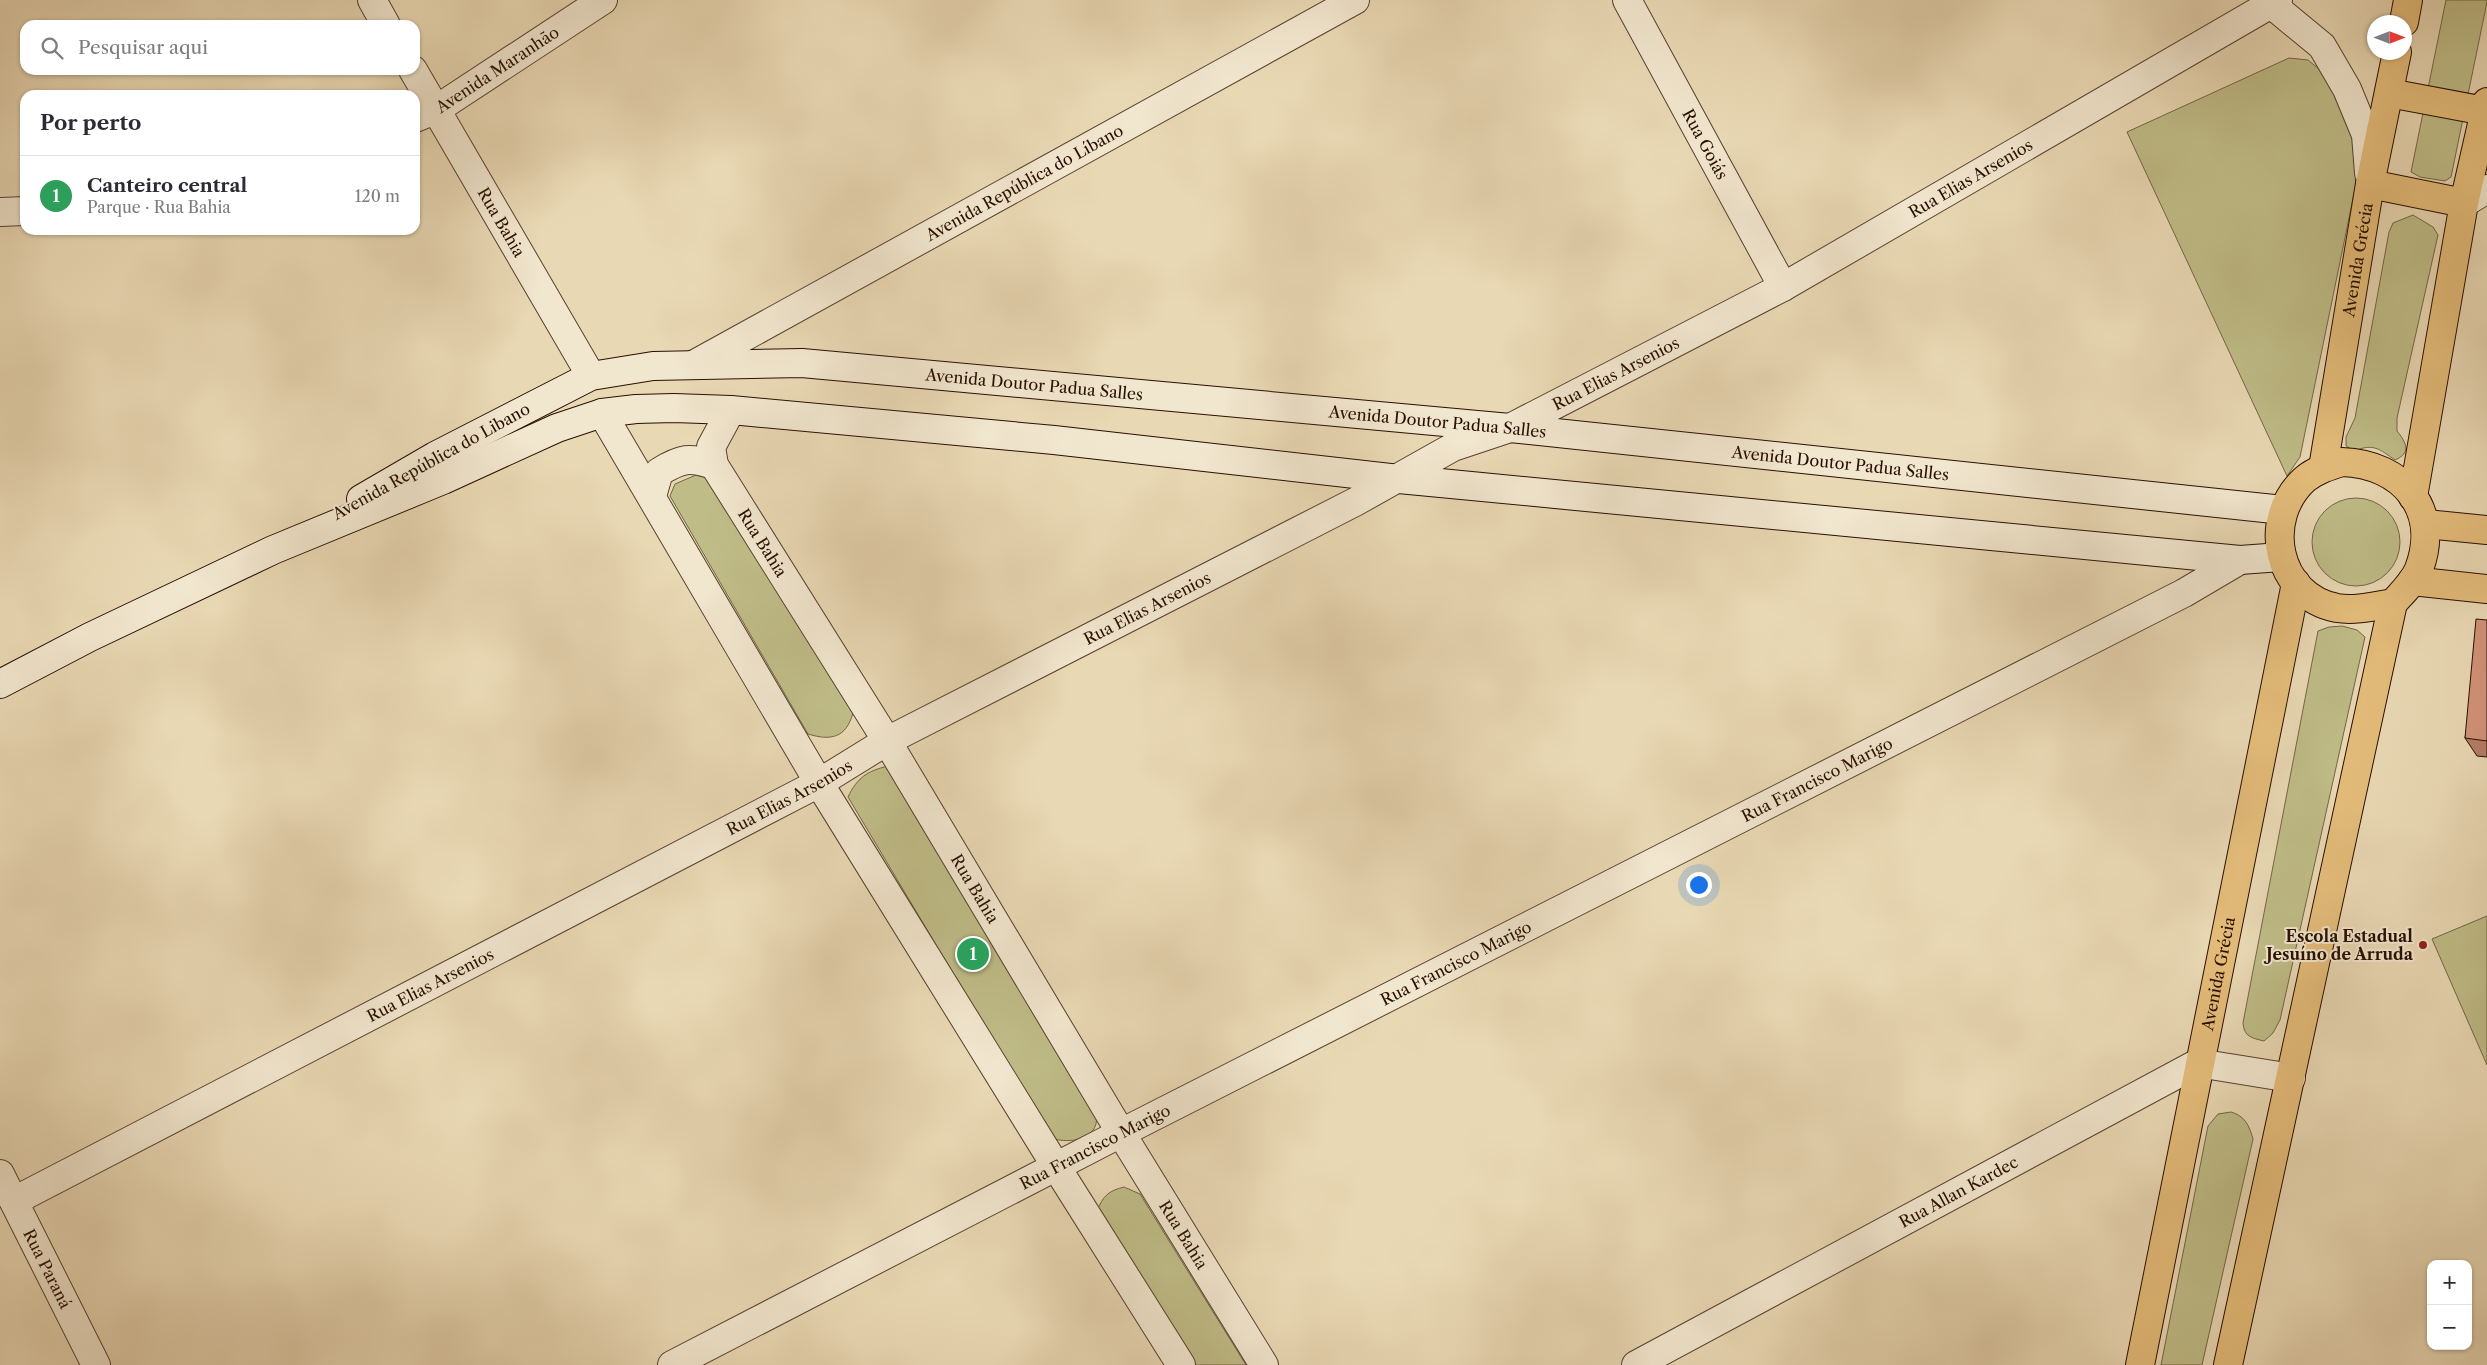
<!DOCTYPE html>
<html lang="pt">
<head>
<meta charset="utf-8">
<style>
  :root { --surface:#fff; --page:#f2f2f3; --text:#2b2b33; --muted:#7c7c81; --line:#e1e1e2; --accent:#b45309 }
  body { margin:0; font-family:"Libre Caslon Text",serif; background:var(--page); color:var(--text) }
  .controls { position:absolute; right:15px; bottom:15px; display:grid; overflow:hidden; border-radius:10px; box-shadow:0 1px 4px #0004 }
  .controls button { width:45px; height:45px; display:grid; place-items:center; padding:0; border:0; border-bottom:1px solid var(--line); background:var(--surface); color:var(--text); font:25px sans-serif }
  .compass { position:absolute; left:2367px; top:15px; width:45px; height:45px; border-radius:50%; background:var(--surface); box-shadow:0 1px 4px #0004; rotate:90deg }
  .you { position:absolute; left:1698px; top:884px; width:18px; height:18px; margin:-12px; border:4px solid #fff; border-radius:50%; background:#1a73e8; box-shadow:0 0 0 8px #1a73e833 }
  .badge { display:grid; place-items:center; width:32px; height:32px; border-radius:50%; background:var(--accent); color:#fff; font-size:16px; font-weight:700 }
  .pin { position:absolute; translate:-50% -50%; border:2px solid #fff; box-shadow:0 1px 5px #0006 }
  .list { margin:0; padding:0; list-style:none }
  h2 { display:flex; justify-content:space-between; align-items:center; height:65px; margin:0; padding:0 20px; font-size:21px }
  h2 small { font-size:16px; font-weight:400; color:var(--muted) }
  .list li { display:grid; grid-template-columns:32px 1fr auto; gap:15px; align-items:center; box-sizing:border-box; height:80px; padding:0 20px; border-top:1px solid var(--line) }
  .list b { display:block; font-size:19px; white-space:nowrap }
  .list p { margin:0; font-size:16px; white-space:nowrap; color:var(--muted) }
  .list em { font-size:16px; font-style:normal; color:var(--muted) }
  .icon { flex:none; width:28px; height:28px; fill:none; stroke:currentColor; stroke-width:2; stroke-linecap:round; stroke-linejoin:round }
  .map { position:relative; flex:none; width:2487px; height:1365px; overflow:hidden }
  .search { position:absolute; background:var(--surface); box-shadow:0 1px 4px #0004; left:20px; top:20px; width:400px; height:55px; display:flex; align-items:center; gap:12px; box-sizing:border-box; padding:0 18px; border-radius:15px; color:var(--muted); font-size:19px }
  .panel { position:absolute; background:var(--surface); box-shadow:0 1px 4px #0004; left:20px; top:90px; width:400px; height:145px; border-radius:15px }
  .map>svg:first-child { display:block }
  .green { fill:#bfbc87; stroke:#746644 }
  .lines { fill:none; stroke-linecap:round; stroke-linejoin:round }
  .minor-casing { stroke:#58412e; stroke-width:30 }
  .tertiary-casing { stroke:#58412e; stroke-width:30 }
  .secondary-casing { stroke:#280f01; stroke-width:30 }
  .primary-casing { stroke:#280f01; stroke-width:30 }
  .minor { stroke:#f1e6ce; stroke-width:28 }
  .tertiary { stroke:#f1e6ce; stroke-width:28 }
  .secondary { stroke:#f1e6ce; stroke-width:28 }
  .primary { stroke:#e4bc7a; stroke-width:28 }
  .wall { fill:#b57e68; stroke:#280f01 }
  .building { fill:#d29379; stroke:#280f01 }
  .poi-dot { fill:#8f2418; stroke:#f1e6ce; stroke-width:2 }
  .labels { text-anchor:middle; stroke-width:4; stroke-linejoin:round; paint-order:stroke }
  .street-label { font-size:16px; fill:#280f01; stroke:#f1e6ce }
  .poi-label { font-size:16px; font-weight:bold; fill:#280f01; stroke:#f1e6ce; text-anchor:end }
</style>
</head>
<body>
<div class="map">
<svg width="2487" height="1365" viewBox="0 0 2487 1365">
  <rect width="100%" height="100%" fill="#e9d8b4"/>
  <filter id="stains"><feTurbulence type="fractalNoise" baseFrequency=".004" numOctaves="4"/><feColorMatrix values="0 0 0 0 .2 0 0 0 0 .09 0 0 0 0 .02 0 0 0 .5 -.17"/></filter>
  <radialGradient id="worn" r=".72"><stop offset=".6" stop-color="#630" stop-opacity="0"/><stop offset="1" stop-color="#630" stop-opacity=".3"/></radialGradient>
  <!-- green -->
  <path class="green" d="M2446,0H2487V2L2451,177L2445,181L2420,177L2411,172Z
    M2289,58L2308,60L2325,74L2345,106L2359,157L2357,179L2300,457L2287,476L2127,132Z
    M2413,215L2433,227L2438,235L2397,418V431C2406,442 2412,453 2395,460C2379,449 2374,443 2354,451L2346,446V437L2355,418L2389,232L2393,223Z
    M696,475L708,478L853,713C846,738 831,741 808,734L670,496L675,484Z
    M2312 542a44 44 0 1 1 88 0a44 44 0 1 1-88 0Z
    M2342,626L2357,630L2365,637L2280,1020L2273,1033L2264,1041C2252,1038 2244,1037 2243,1023L2318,631L2329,627Z
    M888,766L1096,1111C1096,1115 1097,1120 1096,1124C1091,1142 1065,1143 1051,1138L848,797C857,778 867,771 888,766Z
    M2487,916V1065L2432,939Z
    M2231,1112C2245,1116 2249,1125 2253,1139L2202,1365H2161L2208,1126L2218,1114Z
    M1124,1187L1140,1194L1246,1365H1196L1097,1211C1103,1196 1108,1191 1124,1187Z"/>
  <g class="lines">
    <defs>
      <g id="minor">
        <path d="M372,0L386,25"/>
        <path id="s1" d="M1627,0L1783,287"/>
        <path d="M2271,4L2322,46L2347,89L2366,135L2369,173"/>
        <path id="s2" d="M413,70L591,376"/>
        <path id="s3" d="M415,118L437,109L603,0"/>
        <path d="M2464,203L2487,189"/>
        <path d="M0,212L25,211"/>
        <path id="s4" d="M695,364L1355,0"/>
        <path id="s5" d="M0,1174L96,1365"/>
        <path id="s6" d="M14,1201L819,783L887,741L1355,502L1453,447L1510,428L1783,287L2278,0"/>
        <path id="s7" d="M672,1365L1121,1133L2184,593L2240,560"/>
      </g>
      <g id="tertiary">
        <path id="s8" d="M731,410L711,447L714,465L887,741L1121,1133L1264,1365"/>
        <path d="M602,413L819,783L1057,1168L1181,1365"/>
        <path d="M652,496L659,472C682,458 689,457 714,465"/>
        <path id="s9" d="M1636,1365L2198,1063L2291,1078"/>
      </g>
      <g id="secondary">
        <path id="s10" d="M361,499L435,456L591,376L653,366L802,363L1510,428L2283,510"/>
        <path d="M0,684L90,637L273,550L443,480L557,428L602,413L636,409L674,408L731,410L1054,440L1399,479L2240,560L2281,557"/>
      </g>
      <g id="primary">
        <path d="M2404,22L2408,0"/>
        <path d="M2389,93L2485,111"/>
        <path d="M2370,184L2464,203"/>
        <path d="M2342,462C2403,464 2441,510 2419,569C2414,582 2402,593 2393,603C2375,606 2355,611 2337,608C2276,596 2261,519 2305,479C2316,470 2329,466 2342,462Z"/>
        <path id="s11" d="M2323,468L2370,184L2397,52"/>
        <path d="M2413,497L2464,203L2487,102"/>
        <path d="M2426,524L2487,530"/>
        <path d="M2412,581L2487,589"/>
        <path id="s12" d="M2140,1365L2296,583"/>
        <path d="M2228,1365L2393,603"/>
      </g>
    </defs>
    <!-- minor casing -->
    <use href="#minor" class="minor-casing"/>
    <!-- tertiary casing -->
    <use href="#tertiary" class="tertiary-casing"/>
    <!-- secondary casing -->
    <use href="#secondary" class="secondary-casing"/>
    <!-- primary casing -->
    <use href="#primary" class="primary-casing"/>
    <!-- minor -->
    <use href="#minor" class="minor"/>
    <!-- tertiary -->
    <use href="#tertiary" class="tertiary"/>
    <!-- secondary -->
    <use href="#secondary" class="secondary"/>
    <!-- primary -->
    <use href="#primary" class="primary"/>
  </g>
  <!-- wall -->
  <path class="wall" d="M2487,620V757L2477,756L2465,738Z"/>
  <!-- building -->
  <path class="building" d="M2476,619L2487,620V741L2465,738Z"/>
  <!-- markers -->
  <circle class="poi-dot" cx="2423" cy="945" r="5"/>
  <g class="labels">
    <!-- street labels -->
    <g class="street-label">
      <text dy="6" stroke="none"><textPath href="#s3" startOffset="96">Avenida Maranhão</textPath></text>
      <text dy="6" stroke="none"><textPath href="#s1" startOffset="164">Rua Goiás</textPath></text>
      <text dy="6" stroke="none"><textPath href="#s6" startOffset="2209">Rua Elias Arsenios</textPath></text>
      <text dy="6" stroke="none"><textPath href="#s4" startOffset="376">Avenida República do Líbano</textPath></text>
      <text dy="6" stroke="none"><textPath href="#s2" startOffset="176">Rua Bahia</textPath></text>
      <text dy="6" stroke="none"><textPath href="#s11" startOffset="211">Avenida Grécia</textPath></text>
      <text dy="6" stroke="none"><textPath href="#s6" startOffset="1804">Rua Elias Arsenios</textPath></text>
      <text dy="6" stroke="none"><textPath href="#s10" startOffset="706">Avenida Doutor Padua Salles</textPath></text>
      <text dy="6" stroke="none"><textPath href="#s10" startOffset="1111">Avenida Doutor Padua Salles</textPath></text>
      <text transform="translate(431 461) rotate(-29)" y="6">Avenida República do Libano</text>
      <text dy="6" stroke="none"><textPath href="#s10" startOffset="1516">Avenida Doutor Padua Salles</textPath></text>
      <text dy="6" stroke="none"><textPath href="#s8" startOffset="152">Rua Bahia</textPath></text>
      <text dy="6" stroke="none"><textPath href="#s6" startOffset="1279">Rua Elias Arsenios</textPath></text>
      <text dy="6" stroke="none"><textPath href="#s7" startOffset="1286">Rua Francisco Marigo</textPath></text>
      <text dy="6" stroke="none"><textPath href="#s6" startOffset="874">Rua Elias Arsenios</textPath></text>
      <text dy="6" stroke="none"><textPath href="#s8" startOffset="558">Rua Bahia</textPath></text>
      <text dy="6" stroke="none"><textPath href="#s7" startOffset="881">Rua Francisco Marigo</textPath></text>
      <text dy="6" stroke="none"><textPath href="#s12" startOffset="399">Avenida Grécia</textPath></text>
      <text dy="6" stroke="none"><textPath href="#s6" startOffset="469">Rua Elias Arsenios</textPath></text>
      <text dy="6" stroke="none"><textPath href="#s7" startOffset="476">Rua Francisco Marigo</textPath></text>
      <text dy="6" stroke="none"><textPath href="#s9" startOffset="366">Rua Allan Kardec</textPath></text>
      <text dy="6" stroke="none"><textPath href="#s8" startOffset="962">Rua Bahia</textPath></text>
      <text dy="6" stroke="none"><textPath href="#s5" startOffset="106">Rua Paraná</textPath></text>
    </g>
    <!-- poi labels -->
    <g class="poi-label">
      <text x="2413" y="942">Escola Estadual<tspan x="2413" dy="18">Jesuíno de Arruda</tspan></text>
    </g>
  </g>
  <rect width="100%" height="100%" filter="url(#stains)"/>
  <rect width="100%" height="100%" fill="url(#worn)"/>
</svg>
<div class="controls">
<button>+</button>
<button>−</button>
</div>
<svg class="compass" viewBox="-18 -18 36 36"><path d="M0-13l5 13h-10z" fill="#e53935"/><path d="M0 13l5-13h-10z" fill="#7c7c81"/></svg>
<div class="you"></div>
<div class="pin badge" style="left:973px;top:954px;background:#2e9e5b">1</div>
<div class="search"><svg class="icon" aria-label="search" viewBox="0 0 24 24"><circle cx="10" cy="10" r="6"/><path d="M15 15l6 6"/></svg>Pesquisar aqui</div>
<section class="panel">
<h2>Por perto<small></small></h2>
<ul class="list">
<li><span class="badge" style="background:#2e9e5b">1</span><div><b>Canteiro central</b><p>Parque · Rua Bahia</p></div><em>120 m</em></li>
</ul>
</section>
</div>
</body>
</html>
